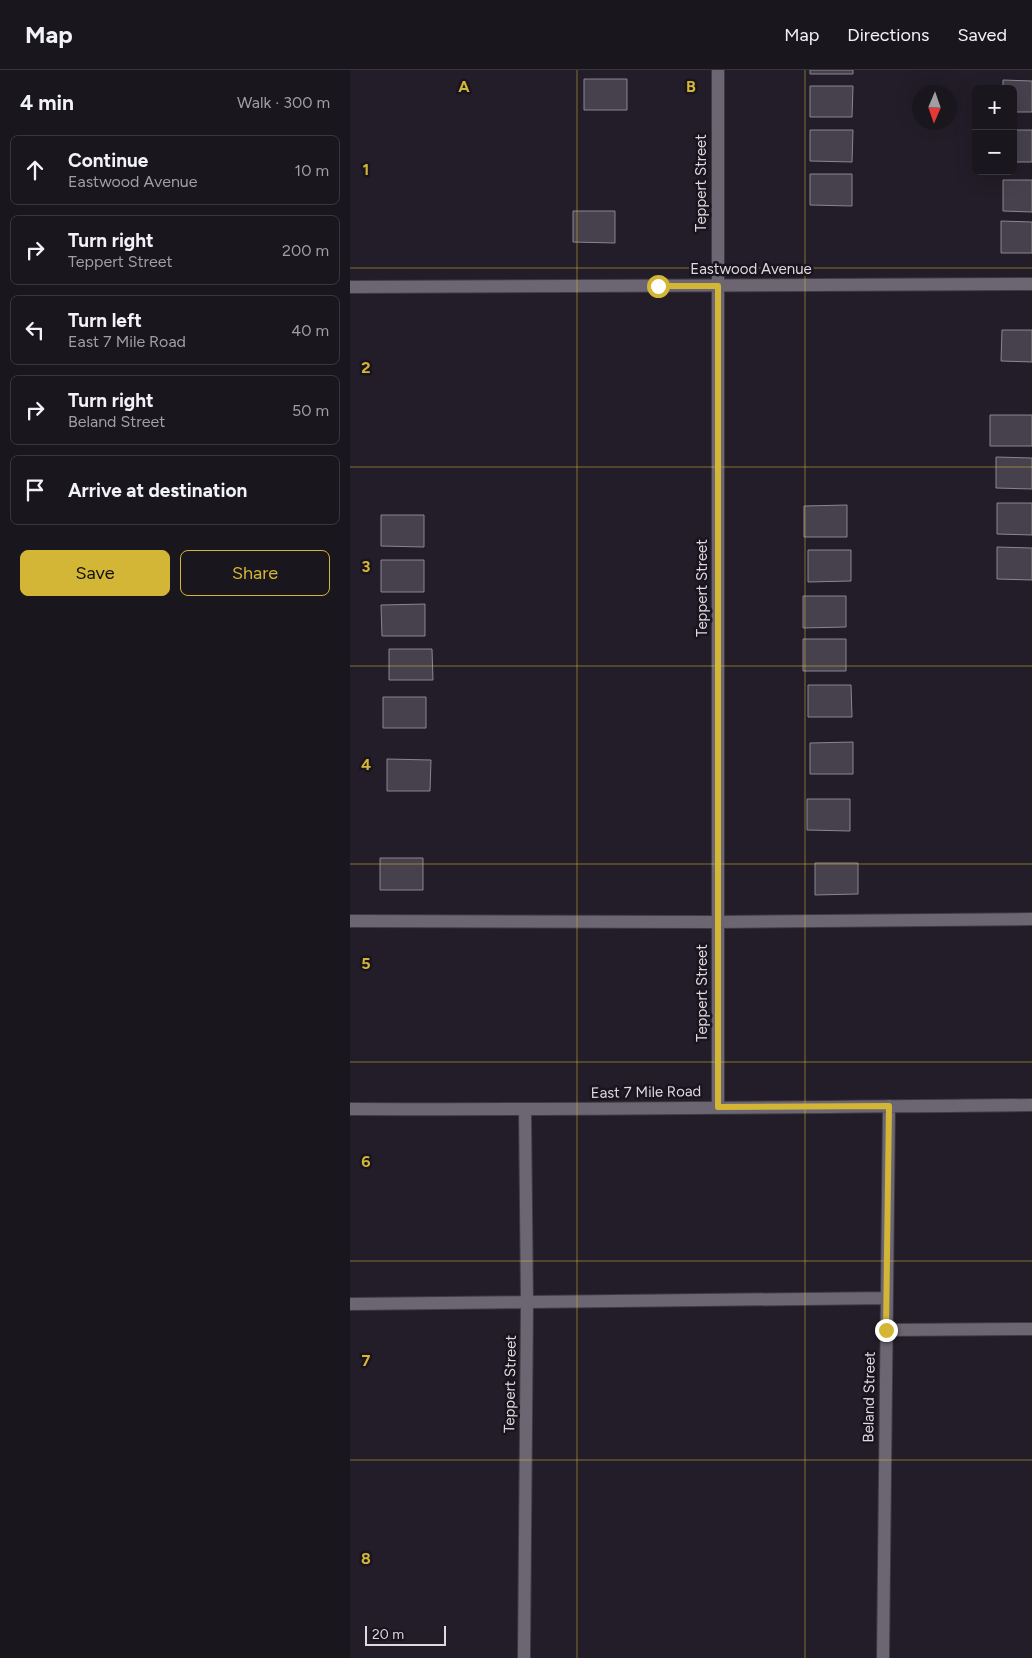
<!DOCTYPE html>
<html lang="en">
<head>
<meta charset="utf-8">
<style>
  :root { --surface:#1a161e; --page:#27232b; --text:#f1f3f6; --muted:#9f9fa4; --line:#38353c; --accent:#d3b635 }
  body { margin:0; font-family:Figtree,sans-serif; background:var(--page); color:var(--text) }
  .controls { position:absolute; right:15px; top:15px; display:grid; overflow:hidden; border-radius:8px; box-shadow:0 5px 20px #0002 }
  .controls button { width:45px; height:45px; display:grid; place-items:center; padding:0; border:0; border-bottom:1px solid var(--line); background:var(--surface); color:var(--text); font:25px sans-serif }
  .compass { position:absolute; left:562px; top:15px; width:45px; height:45px; border-radius:50%; background:var(--surface); box-shadow:0 5px 20px #0002; rotate:182deg }
  .scale { position:absolute; left:15px; bottom:12px; width:81px; box-sizing:border-box; padding-left:5px; border:2px solid #dddae1; border-top:0; font-size:14px; line-height:18px; white-space:nowrap; color:#dddae1; -webkit-text-stroke:4px #19141e; paint-order:stroke }
  .stop { position:absolute; width:15px; height:15px; margin:-11px; border:4px solid #d3b635; border-radius:50%; background:#fff }
  .stop.end { background:#d3b635; border-color:#fff; box-shadow:0 1px 5px #0008 }
  .list { margin:0; padding:0; list-style:none }
  h2 { display:flex; justify-content:space-between; align-items:center; height:65px; margin:0; padding:0 20px; font-size:21px }
  h2 small { font-size:16px; font-weight:400; color:var(--muted) }
  .list li { display:grid; grid-template-columns:32px 1fr auto; gap:15px; align-items:center; box-sizing:border-box; height:70px; margin:0 10px 10px; padding:0 10px; border:1px solid var(--line); border-radius:8px }
  .list b { display:block; font-size:19px; white-space:nowrap }
  .list p { margin:0; font-size:16px; white-space:nowrap; color:var(--muted) }
  .list em { font-size:16px; font-style:normal; color:var(--muted) }
  .actions { display:flex; gap:10px; padding:15px 20px }
  .actions a { flex:1; padding:11px 0; border:1px solid var(--accent); border-radius:8px; text-align:center; font-size:18px; color:var(--accent) }
  .actions .main { background:var(--accent); color:#111 }
  .icon { flex:none; width:28px; height:28px; fill:none; stroke:currentColor; stroke-width:2; stroke-linecap:round; stroke-linejoin:round }
  .map { position:relative; flex:none; width:682px; height:1588px; overflow:hidden }
  header { display:flex; align-items:center; gap:30px; box-sizing:border-box; height:70px; padding:0 25px; background:var(--surface); border-bottom:1px solid var(--line) }
  header strong { font-size:24px }
  nav { display:flex; gap:28px; margin-inline-start:auto; font-size:18px }
  main { display:flex }
  aside { flex:1; background:var(--surface) }
  .map>svg:first-child { display:block }
  .building { fill:#46414d; stroke:#8b8592 }
  .lines { fill:none; stroke-linecap:round; stroke-linejoin:round }
  .minor-casing { stroke:#3e3a43; stroke-width:14 }
  .minor { stroke:#6c6673; stroke-width:12 }
  .route { stroke:#d3b635; stroke-width:6 }
  .grid { fill:none; stroke:#d3b635; stroke-width:1; stroke-opacity:0.55 }
  .labels { text-anchor:middle; stroke-width:5; stroke-linejoin:round; paint-order:stroke }
  .street-label { font-size:15px; fill:#dddae1; stroke:#19141e }
  .grid-label { font-size:16px; text-anchor:middle; font-weight:bold; fill:#d3b635; stroke:#19141e; stroke-width:5; stroke-linejoin:round; paint-order:stroke }
</style>
</head>
<body>
<header>
<strong>Map</strong>
<nav><a>Map</a><a>Directions</a><a>Saved</a></nav>
</header>
<main>
<aside>
<h2>4 min<small>Walk · 300 m</small></h2>
<ul class="list">
<li><svg class="icon" aria-label="ahead" viewBox="0 0 24 24"><path d="M12 20V5M6 11l6-6 6 6"/></svg><div><b>Continue</b><p>Eastwood Avenue</p></div><em>10 m</em></li>
<li><svg class="icon" aria-label="right" viewBox="0 0 24 24"><path d="M7 20v-9h11M14 6l5 5-5 5"/></svg><div><b>Turn right</b><p>Teppert Street</p></div><em>200 m</em></li>
<li><svg class="icon" aria-label="left" viewBox="0 0 24 24"><path d="M17 20v-9H6M10 6l-5 5 5 5"/></svg><div><b>Turn left</b><p>East 7 Mile Road</p></div><em>40 m</em></li>
<li><svg class="icon" aria-label="right" viewBox="0 0 24 24"><path d="M7 20v-9h11M14 6l5 5-5 5"/></svg><div><b>Turn right</b><p>Beland Street</p></div><em>50 m</em></li>
<li><svg class="icon" aria-label="arrive" viewBox="0 0 24 24"><path d="M6 21V4h12l-3 4 3 4H6"/></svg><div><b>Arrive at destination</b></div></li>
</ul>
<div class="actions"><a class="main">Save</a><a>Share</a></div>
</aside>
<div class="map">
<svg width="682" height="1588" viewBox="0 0 682 1588">
  <rect width="100%" height="100%" fill="#221d28"/>
  <!-- building -->
  <path class="building" d="M460,0H503V4H460Z
    M234,9H277V40H234Z
    M653,10L682,11V42H663V19H653Z
    M460,16H503L502,47H460Z
    M460,60H503L502,92L460,91Z
    M663,60H682V92H663Z
    M460,104H502V136L460,135Z
    M653,110H682V142L653,141Z
    M223,141H265V173L223,172Z
    M651,151L682,152V183H651Z
    M652,260H682V292L651,291Z
    M640,345H682V376H640Z
    M646,387L682,388V419L646,418Z
    M647,433H682V465L647,464Z
    M497,435V467H454V436Z
    M31,445H74V477L31,476Z
    M647,477L682,478V510L647,509Z
    M458,480H501V511L458,512Z
    M31,490H74V522H31Z
    M453,526H496V557L453,558Z
    M75,534V566H32L31,535Z
    M453,569H496V601H453Z
    M39,579H82L83,610H39Z
    M458,615H501L502,647H458Z
    M33,627H76V658H33Z
    M503,672V704H460V673Z
    M37,689L81,690L80,721H37Z
    M457,729H500V761L457,760Z
    M30,788H73V820H30Z
    M465,793H508V824L465,825Z"/>
  <g class="lines">
    <defs>
      <path id="minor" d="M368,0V1037
        M0,217L682,214
        M0,851L368,852L682,849
        M0,1039C227,1040 455,1037 682,1035
        M0,1234L537,1228
        M536,1260L682,1259
        M174,1588L177,1233L175,1040
        M533,1588L539,1036"/>
    </defs>
    <!-- minor casing -->
    <use href="#minor" class="minor-casing"/>
    <!-- minor -->
    <use href="#minor" class="minor"/>
  </g>
  <g class="lines">
    <!-- route -->
    <path class="route" d="M308,216H368V1037L539,1036L536,1260"/>
  </g>
  <!-- grid -->
  <path class="grid" d="M227,0V1588M455,0V1588M0,198H682M0,397H682M0,596H682M0,794H682M0,992H682M0,1191H682M0,1390H682"/>
  <g class="labels">
    <!-- street labels -->
    <g class="street-label">
      <text transform="translate(351 113) rotate(-90)" y="5">Teppert Street</text>
      <text x="401" y="204">Eastwood Avenue</text>
      <text transform="translate(352 518) rotate(-90)" y="5">Teppert Street</text>
      <text transform="translate(352 923) rotate(-90)" y="5">Teppert Street</text>
      <text transform="translate(296 1022) rotate(-1)" y="5">East 7 Mile Road</text>
      <text transform="translate(160 1314) rotate(-89)" y="5">Teppert Street</text>
      <text transform="translate(519 1327) rotate(-89)" y="5">Beland Street</text>
    </g>
  </g>
  <g class="grid-label">
    <text x="114" y="22">A</text>
    <text x="341" y="22">B</text>
    <text x="16" y="105">1</text>
    <text x="16" y="303">2</text>
    <text x="16" y="502">3</text>
    <text x="16" y="700">4</text>
    <text x="16" y="899">5</text>
    <text x="16" y="1097">6</text>
    <text x="16" y="1296">7</text>
    <text x="16" y="1494">8</text>
  </g>
</svg>
<div class="controls">
<button>+</button>
<button>−</button>
</div>
<svg class="compass" viewBox="-18 -18 36 36"><path d="M0-13l5 13h-10z" fill="#e53935"/><path d="M0 13l5-13h-10z" fill="#9f9fa4"/></svg>
<div class="scale">20 m</div>
<div class="stop" style="left:308px;top:216px"></div>
<div class="stop end" style="left:536px;top:1260px"></div>
</div>
</main>
</body>
</html>
